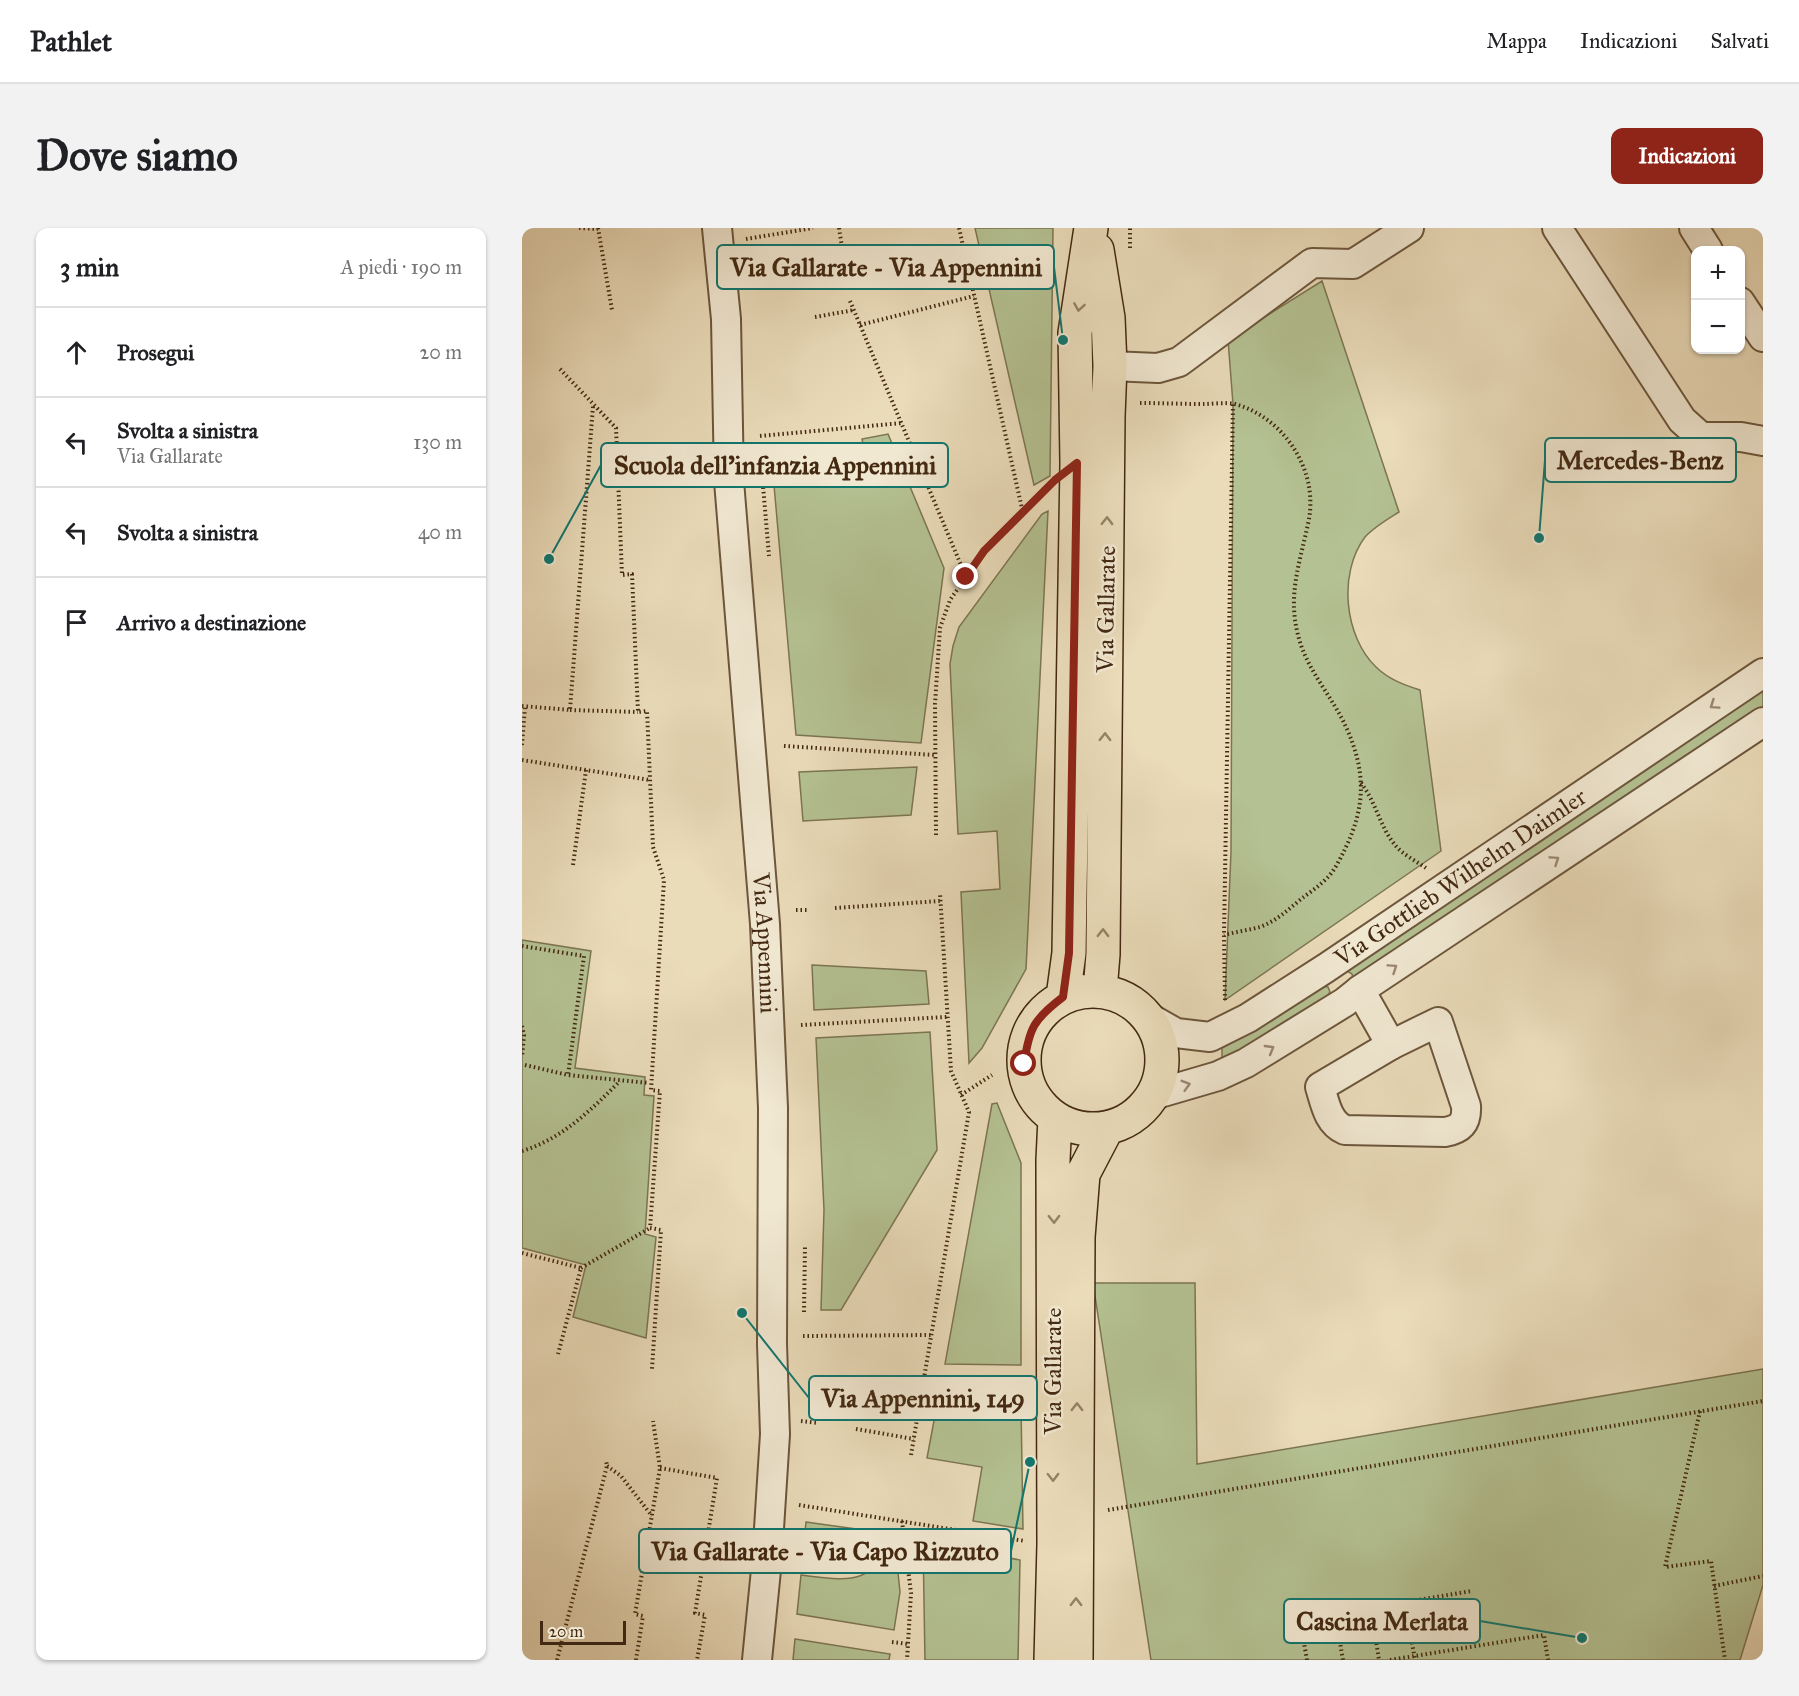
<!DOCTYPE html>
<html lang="it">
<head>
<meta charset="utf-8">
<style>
  :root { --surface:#fff; --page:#f2f2f2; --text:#202124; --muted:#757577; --line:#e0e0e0; --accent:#8f2418 }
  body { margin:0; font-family:"IM FELL Great Primer",serif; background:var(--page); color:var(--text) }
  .controls { position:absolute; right:18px; top:18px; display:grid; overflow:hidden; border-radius:12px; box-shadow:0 2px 4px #0004 }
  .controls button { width:54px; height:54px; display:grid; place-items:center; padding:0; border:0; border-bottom:2px solid var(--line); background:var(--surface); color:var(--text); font:30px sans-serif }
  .scale { position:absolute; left:18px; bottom:15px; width:86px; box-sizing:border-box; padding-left:6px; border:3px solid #432912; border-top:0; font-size:16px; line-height:21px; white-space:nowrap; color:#432912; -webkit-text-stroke:4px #f1e8d2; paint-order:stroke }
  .stop { position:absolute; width:18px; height:18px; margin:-14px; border:4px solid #8f2418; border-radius:50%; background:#fff }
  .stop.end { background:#8f2418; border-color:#fff; box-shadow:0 2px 6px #0008 }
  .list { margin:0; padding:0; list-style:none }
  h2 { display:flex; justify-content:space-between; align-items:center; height:78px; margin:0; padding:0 24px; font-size:26px }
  h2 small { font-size:20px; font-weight:400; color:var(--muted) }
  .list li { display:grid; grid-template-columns:39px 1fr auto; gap:18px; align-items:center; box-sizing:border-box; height:90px; padding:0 24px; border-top:2px solid var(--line) }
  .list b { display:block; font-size:22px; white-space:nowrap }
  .list p { margin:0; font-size:20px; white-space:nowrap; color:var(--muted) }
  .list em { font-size:20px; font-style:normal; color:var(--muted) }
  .icon { flex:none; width:33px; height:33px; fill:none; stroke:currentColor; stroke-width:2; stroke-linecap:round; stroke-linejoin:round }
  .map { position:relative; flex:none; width:1241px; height:1432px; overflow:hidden; border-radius:12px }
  header { display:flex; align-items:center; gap:36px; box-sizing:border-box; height:84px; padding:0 30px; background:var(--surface); border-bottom:2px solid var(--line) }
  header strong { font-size:28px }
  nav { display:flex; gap:33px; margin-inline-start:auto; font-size:21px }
  .intro { display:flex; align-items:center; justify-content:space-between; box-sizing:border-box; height:144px; padding:0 36px }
  h1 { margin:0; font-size:42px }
  .button { padding:15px 27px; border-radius:12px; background:var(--accent); color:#fff; font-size:21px; font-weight:700 }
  main { display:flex; gap:36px; padding:0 36px }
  aside { flex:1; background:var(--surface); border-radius:12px; box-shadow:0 2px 4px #0004 }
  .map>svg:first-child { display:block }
  .green { fill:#b4c192; stroke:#7c7552; stroke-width:1.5 }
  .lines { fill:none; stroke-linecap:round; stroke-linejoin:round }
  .minor-casing { stroke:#6d563c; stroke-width:32 }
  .major-casing { stroke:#432912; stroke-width:36 }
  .path { stroke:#432912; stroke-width:4; stroke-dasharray:1.5 3; stroke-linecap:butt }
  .minor { stroke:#f1e8d2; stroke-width:28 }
  .major { stroke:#eadbb9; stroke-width:33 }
  .oneway { stroke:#968266 }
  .oneway2 { stroke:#9a8872 }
  .route { stroke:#8f2418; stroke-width:8 }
  .labels { text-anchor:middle; stroke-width:5; stroke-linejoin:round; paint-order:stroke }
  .street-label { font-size:24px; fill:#432912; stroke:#f1e8d2 }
  .leader { fill:none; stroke:#0f766e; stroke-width:2 }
  .callout-dot { fill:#0f766e; stroke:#f1e8d2; stroke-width:2 }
  .callout { fill:#f1e8d2; stroke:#0f766e; stroke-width:2 }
  .callout-label { font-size:26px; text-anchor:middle; font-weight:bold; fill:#432912 }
</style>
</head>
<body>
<header>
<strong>Pathlet</strong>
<nav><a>Mappa</a><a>Indicazioni</a><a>Salvati</a></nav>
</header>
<div class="intro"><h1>Dove siamo</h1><a class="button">Indicazioni</a></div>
<main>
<aside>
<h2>3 min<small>A piedi · 190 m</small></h2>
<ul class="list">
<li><svg class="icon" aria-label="ahead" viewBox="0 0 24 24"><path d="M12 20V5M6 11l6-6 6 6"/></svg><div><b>Prosegui</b></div><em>20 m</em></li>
<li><svg class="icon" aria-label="left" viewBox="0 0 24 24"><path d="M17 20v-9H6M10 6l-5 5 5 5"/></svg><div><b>Svolta a sinistra</b><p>Via Gallarate</p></div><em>130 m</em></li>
<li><svg class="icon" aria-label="left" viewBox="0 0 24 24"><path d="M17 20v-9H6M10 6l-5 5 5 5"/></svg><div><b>Svolta a sinistra</b></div><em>40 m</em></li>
<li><svg class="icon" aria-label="arrive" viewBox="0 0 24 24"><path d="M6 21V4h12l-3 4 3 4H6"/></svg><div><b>Arrivo a destinazione</b></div></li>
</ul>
</aside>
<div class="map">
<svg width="1241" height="1432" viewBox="0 0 1241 1432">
  <rect width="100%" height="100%" fill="#eadbb9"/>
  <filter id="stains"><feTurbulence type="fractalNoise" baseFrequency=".00333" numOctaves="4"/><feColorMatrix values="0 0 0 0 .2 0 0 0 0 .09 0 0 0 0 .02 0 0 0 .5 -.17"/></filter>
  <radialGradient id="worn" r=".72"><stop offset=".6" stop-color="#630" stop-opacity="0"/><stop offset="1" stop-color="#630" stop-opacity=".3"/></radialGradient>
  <!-- green -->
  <path class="green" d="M453,0H531L528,248L512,257Z
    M800,53L877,284C866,291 852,299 843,309C816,345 822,408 854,439C866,451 882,457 898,462L919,623L703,772L709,623L711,176L706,112Z
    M366,206L422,340L399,515L274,507L252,257L345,237L340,211Z
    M526,283L504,741L460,820L447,835L439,664L478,661L475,603L436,606L428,436L431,418L437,399L520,286Z
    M1241,460V481L831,751L830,746L822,741Z
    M395,539L389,587L281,593L277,544Z
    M0,712L69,723L53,840L123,849L122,867L132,868L123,1006L134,1009L124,1110L51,1089L64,1037L0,1020Z
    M290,737L404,743L407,776L292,782Z
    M798,758L806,759L808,764L804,770L762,799L700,832V820Z
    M408,804L415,922L319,1082H299L302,982L294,810Z
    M475,875L499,935V1137L423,1136L470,876Z
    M571,1055H673L675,1236L1241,1141V1357L1218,1432H629Z
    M478,1174L499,1177L501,1301L451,1293L460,1239L405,1230L414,1182Z
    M284,1294L341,1302C337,1338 308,1327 281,1324Z
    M364,1305L372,1306L378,1364L372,1402L275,1386L279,1347C322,1352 357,1361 364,1305Z
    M401,1314L498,1332L496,1432H403Z
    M273,1411L368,1426L367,1432H271Z"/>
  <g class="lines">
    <defs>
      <g id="minor">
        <path id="s1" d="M195,0L204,91L207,253L243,696L251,880L250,1116L253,1206L245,1332L235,1432"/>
        <path d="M1035,0L1160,192L1179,209H1219L1241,213"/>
        <path d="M1172,0L1186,22"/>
        <path d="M1218,74L1241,109"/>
        <path d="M588,138L636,140L657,134L790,35L831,36L887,0"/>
        <path d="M838,762L869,817"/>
        <path id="s2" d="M624,788L654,805L688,809L726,790L804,740L1241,445"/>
        <path d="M916,794L944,878C945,894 940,901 923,904L823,902C806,895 803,875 798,859L869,817Z"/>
        <path d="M631,867L696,848L724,835L823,774L838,762L1241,494"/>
      </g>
      <path id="major" d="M575,22L586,90L588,138L586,188L581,726L578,763
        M502 832a69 69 0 1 1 138 0a69 69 0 1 1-138 0Z
        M541,769L547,725L555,235L553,105L569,0
        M529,1432L532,1316L531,932L533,890
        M554,1432L556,1009L561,946L585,900"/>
    </defs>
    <!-- minor casing -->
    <use href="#minor" class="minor-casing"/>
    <!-- major casing -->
    <use href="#major" class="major-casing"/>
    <!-- path -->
    <path class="path" d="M57,0L76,1
      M76,0L90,82
      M317,0L320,19
      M437,0L501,285
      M224,11L291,0
      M608,20V0
      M328,73L444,349
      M293,89L332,82
      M338,97L452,68
      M38,141L94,200L100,347L110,346L116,484L125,483L131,619L142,652L129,862L138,863L128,1000L139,1002L130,1141
      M618,175C639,175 660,176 681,176C691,176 703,174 713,176C761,189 796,241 787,291C779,332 765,365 776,407C784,441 810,468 824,499C844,543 844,578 823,621C818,631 812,644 804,651C796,659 787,665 779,671C766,682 754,693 738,699C726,702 714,704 702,707
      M238,208L380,195
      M240,246L247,328
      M0,478L48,482L71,178
      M48,482L116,484
      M0,517L3,479
      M262,518L413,527
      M0,532L128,552
      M839,555C854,574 858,599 873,617C880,626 894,633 904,640
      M414,607L413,476L418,400L428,372L462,323L524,262
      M51,637L64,542
      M313,680L418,673
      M274,682H287
      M0,718L62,728L46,847
      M703,772L702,707L711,175
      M279,797L425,789
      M0,798L2,807L0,829
      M3,837L46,847L127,855
      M439,867L470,847
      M0,923C40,911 69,882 98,853
      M0,1025L59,1040L36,1126
      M59,1040L128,1000
      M282,1084L283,1018
      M281,1108L409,1107
      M1178,1183L1143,1339L1189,1333L1203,1432
      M279,1193L296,1195
      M334,1201L392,1211
      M389,1227L447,884L429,843L418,665
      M85,1238L99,1248L130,1288
      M138,1240L195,1250L173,1385L183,1387L175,1432
      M277,1277L503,1313
      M586,1282L1241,1173
      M380,1293L389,1365L385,1432
      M183,1322L215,1327
      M1192,1358L1241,1348
      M883,1375L893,1432
      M849,1380L857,1432
      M813,1386L821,1432
      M370,1414L386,1416
      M35,1432L85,1238L84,1232
      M114,1432L121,1388L113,1386L138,1240L131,1193
      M785,1432L778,1392L950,1363
      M868,1432L1022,1407L1026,1432"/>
    <!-- minor -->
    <use href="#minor" class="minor"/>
    <!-- major -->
    <use href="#major" class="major"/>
  </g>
  <!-- one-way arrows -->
  <defs><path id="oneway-chevron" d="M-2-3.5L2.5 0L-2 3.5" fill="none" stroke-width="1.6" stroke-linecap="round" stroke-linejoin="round" transform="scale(1.5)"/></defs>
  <g class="oneway">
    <use href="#oneway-chevron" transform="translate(557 79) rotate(99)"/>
    <use href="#oneway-chevron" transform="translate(585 293) rotate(-89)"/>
    <use href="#oneway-chevron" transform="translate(583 509) rotate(-89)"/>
    <use href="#oneway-chevron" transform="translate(581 705) rotate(-89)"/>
    <use href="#oneway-chevron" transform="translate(532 991) rotate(89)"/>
    <use href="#oneway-chevron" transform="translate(555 1179) rotate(-90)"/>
    <use href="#oneway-chevron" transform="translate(531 1249) rotate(89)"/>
    <use href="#oneway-chevron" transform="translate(554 1374) rotate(-90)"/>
  </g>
  <g class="oneway2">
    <use href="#oneway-chevron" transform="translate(1192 477) rotate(146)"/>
    <use href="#oneway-chevron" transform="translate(1033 632) rotate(-34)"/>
    <use href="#oneway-chevron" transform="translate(871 740) rotate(-34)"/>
    <use href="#oneway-chevron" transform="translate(748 821) rotate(-30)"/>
    <use href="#oneway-chevron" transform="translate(664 857) rotate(-16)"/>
  </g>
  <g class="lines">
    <!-- route -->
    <path class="route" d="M444,349L462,323L533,252L555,235L547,725L541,769C512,791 507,800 502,836"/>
  </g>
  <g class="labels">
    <!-- street labels -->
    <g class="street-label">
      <text transform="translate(584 381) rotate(-89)" y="8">Via Gallarate</text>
      <text dy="8" stroke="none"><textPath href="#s2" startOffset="366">Via Gottlieb Wilhelm Daimler</textPath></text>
      <text dy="8" stroke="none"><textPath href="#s1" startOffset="717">Via Appennini</textPath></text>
      <text transform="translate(531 1143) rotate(-90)" y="8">Via Gallarate</text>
    </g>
  </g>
  <!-- callouts -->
  <path class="leader" d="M541 112L532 39M1017 310L1023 232M27 331L79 237M220 1085L287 1170M508 1234L489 1323M1060 1410L958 1393"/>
  <g class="callout-dot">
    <circle cx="541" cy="112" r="6"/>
    <circle cx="1017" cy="310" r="6"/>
    <circle cx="27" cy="331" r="6"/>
    <circle cx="220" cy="1085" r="6"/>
    <circle cx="508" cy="1234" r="6"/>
    <circle cx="1060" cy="1410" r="6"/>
  </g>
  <g class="callout">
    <rect x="195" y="17" width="337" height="44" rx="6"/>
    <rect x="1023" y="210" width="191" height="44" rx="6"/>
    <rect x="79" y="215" width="347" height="44" rx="6"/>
    <rect x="287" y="1148" width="228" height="44" rx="6"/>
    <rect x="117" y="1301" width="372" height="44" rx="6"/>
    <rect x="762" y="1371" width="196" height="44" rx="6"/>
  </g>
  <g class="callout-label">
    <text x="364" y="48">Via Gallarate - Via Appennini</text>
    <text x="1118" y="241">Mercedes-Benz</text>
    <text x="253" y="246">Scuola dell'infanzia Appennini</text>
    <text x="401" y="1179">Via Appennini, 149</text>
    <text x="303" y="1332">Via Gallarate - Via Capo Rizzuto</text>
    <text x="860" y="1402">Cascina Merlata</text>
  </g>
  <rect width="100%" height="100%" filter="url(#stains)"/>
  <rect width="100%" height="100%" fill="url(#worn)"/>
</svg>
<div class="controls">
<button>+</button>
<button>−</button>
</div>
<div class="scale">20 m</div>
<div class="stop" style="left:502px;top:836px"></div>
<div class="stop end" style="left:444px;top:349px"></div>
</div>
</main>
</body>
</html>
